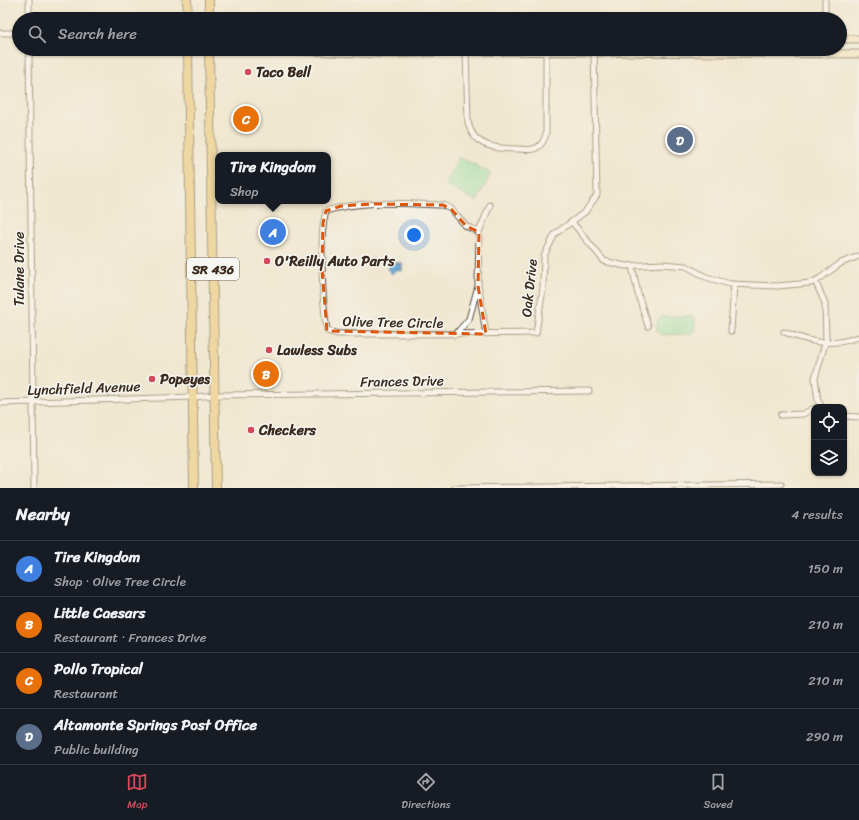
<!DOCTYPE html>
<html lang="en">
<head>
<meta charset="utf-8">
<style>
  :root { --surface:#171b24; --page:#242831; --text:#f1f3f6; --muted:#9ea1a6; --line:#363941; --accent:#d1495b }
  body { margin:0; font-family:Sriracha,sans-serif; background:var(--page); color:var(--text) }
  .controls { position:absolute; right:12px; bottom:12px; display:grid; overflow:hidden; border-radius:8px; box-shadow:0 1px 3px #0004 }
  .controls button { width:36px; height:36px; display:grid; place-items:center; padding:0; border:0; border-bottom:1px solid var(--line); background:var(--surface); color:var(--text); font:20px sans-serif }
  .you { position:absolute; left:414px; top:235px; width:14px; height:14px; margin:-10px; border:3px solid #fff; border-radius:50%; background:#1a73e8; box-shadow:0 0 0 6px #1a73e833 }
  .badge { display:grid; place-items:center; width:26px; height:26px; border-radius:50%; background:var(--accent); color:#fff; font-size:13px; font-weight:700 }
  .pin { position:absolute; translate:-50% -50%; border:2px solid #fff; box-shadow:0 1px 4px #0006 }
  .popup { position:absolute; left:215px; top:152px; width:116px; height:52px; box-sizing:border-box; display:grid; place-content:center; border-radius:8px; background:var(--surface); filter:drop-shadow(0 1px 3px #0005); font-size:13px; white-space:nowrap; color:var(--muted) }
  .popup b { font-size:15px; color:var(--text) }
  .popup::after { content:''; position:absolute; left:50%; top:100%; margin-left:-8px; border:8px solid transparent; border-top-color:var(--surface) }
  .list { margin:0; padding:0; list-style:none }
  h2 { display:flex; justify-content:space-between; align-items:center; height:52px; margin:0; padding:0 16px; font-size:17px }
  h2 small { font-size:13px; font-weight:400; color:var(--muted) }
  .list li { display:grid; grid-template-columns:26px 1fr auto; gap:12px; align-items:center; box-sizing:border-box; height:56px; padding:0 16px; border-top:1px solid var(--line) }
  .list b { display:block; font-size:15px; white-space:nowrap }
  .list p { margin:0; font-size:13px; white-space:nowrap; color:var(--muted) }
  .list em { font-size:13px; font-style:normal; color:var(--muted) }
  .icon { flex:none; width:22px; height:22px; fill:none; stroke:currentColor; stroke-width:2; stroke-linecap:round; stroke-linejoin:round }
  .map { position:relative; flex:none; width:859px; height:488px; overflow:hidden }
  .search { position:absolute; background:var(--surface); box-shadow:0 1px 3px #0004; left:12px; right:12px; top:12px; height:44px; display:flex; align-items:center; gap:10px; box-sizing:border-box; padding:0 14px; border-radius:22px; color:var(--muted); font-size:15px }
  .sheet { height:276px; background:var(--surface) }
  nav { display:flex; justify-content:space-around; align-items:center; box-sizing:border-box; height:56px; border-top:1px solid var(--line); background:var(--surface); font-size:11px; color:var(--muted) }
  nav a { display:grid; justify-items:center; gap:2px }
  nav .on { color:var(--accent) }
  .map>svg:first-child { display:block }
  .green { fill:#8cdfa1; stroke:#648460 }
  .water { fill:#60a3d4; stroke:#4e6679 }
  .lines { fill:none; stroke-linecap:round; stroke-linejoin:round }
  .minor-casing { stroke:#564639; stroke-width:7 }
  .secondary-casing { stroke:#564639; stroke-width:9 }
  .primary-casing { stroke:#564639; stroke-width:10 }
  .minor { stroke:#fff; stroke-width:5 }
  .secondary { stroke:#f8e7c3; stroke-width:7 }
  .primary { stroke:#eec469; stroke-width:8 }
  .marked { fill:none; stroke:#df570d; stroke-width:3; stroke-dasharray:8 5; stroke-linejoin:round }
  .poi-dot { fill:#d1495b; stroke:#f6f6f2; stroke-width:1.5 }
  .labels { text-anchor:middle; stroke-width:3; stroke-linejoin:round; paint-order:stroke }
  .shield { fill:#f6f6f2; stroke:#73675e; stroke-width:1 }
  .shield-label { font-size:13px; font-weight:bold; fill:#3b2a1e }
  .poi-label { font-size:14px; font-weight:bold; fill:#3b2a1e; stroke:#f6f6f2; text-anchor:start }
  .street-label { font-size:14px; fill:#3b2a1e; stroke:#f6f6f2 }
</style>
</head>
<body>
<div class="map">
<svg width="859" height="488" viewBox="0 0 859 488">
  <rect width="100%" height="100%" fill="#f6f6f2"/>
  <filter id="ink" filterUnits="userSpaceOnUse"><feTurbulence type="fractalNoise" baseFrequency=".025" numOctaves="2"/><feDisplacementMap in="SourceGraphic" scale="8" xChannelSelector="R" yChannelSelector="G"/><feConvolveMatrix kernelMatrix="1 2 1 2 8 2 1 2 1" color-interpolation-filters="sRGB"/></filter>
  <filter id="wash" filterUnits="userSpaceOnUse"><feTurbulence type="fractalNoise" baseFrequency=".012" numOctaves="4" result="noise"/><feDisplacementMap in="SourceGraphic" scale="16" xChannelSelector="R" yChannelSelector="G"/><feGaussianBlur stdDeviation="0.9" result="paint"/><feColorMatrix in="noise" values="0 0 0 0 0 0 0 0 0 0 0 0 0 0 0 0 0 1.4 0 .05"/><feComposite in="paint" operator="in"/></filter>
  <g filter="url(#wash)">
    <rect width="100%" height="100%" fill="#f0e7d0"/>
    <!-- green -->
    <path class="green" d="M459,157L491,173L477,201L445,185Z
      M691,316L695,319V330L691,334L661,335L657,331V321L661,317Z"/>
    <!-- water -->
    <path class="water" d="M392,263H402V271L395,270L392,274L387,269Z"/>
  </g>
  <g filter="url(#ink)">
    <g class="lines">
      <defs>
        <path id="minor" d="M29,0V19
          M825,0V19
          M0,33H19
          M29,49L34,488
          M466,51L468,122C473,147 496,149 518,149C523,149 531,151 536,148C542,145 545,139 546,133V52
          M572,222L604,261L625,266L662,264L686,266L706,277L730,284L777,286L811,283L819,279L841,263L859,256
          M479,232L490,205
          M632,266L638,294L648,326
          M815,281L825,303L826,340L815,378L818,401L822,407
          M479,289L486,334
          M731,331L734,284
          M784,332C813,343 829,347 859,337
          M455,335L469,319L478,286L479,232L466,226L451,209L443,205C405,204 363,199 326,211C322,225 322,239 322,254C322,279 323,306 327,331L338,334C404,334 470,334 536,333L543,288L544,256L555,234L585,212L597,195L594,50
          M0,403L193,397L216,395L589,391
          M781,415L803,414L814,408
          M844,416L859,417
          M455,488L781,484"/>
        <path id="secondary" d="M840,39H859
          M241,49L392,54L466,51L859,54
          M188,50L205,49"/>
        <path id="primary" d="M187,0L188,19
          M209,0V19
          M188,49L194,488
          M209,49L216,488"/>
      </defs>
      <!-- minor casing -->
      <use href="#minor" class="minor-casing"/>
      <!-- secondary casing -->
      <use href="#secondary" class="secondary-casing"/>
      <!-- primary casing -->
      <use href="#primary" class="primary-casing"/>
      <!-- minor -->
      <use href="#minor" class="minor"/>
      <!-- secondary -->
      <use href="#secondary" class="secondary"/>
      <!-- primary -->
      <use href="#primary" class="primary"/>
    </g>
  </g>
  <!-- marked area -->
  <path d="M0 0H859V488H0ZM374,204L443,205L451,209L466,226L479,232L478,286L486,334L327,331L322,269L323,223L326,211L341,206Z" fill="#f0e7d0" fill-opacity=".55" fill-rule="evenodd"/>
  <path class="marked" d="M374,204L443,205L451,209L466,226L479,232L478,286L486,334L327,331L322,269L323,223L326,211L341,206Z"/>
  <!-- markers -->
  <g class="poi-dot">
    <circle cx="248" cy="72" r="4"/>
    <circle cx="267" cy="261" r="4"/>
    <circle cx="269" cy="350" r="4"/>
    <circle cx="152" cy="379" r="4"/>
    <circle cx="251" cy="430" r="4"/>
  </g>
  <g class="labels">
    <!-- shield labels -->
    <rect class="shield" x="187" y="258" width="52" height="22" rx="3"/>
    <g class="shield-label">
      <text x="213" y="274">SR 436</text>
    </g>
    <!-- poi labels -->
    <g class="poi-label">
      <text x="256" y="77">Taco Bell</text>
      <text x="275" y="266">O'Reilly Auto Parts</text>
      <text x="277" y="355">Lawless Subs</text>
      <text x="160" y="384">Popeyes</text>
      <text x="259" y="435">Checkers</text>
    </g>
    <!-- street labels -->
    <g class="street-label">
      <text transform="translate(19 269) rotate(-90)" y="5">Tulane Drive</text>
      <text transform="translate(529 288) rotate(-84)" y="5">Oak Drive</text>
      <text transform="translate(393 322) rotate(1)" y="5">Olive Tree Circle</text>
      <text transform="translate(402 381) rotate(-1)" y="5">Frances Drive</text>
      <text transform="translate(84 388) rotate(-2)" y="5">Lynchfield Avenue</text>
    </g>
  </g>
</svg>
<div class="controls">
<button><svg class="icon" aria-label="locate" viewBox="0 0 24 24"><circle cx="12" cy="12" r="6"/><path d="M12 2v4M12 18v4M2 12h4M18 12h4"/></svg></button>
<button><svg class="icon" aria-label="layers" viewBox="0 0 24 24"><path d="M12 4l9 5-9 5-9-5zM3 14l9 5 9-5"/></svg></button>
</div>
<div class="you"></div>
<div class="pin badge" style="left:273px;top:232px;background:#3f7fe0">A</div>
<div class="popup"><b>Tire Kingdom</b>Shop</div>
<div class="pin badge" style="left:266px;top:374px;background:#e8710a">B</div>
<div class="pin badge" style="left:246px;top:119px;background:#e8710a">C</div>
<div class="pin badge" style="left:680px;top:140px;background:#5c6f8a">D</div>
<div class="search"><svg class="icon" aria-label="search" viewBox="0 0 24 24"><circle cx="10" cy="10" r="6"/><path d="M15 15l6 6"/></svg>Search here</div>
</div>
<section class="sheet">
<h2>Nearby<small>4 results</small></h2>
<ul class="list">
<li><span class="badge" style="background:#3f7fe0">A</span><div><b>Tire Kingdom</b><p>Shop · Olive Tree Circle</p></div><em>150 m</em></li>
<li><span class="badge" style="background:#e8710a">B</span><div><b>Little Caesars</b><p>Restaurant · Frances Drive</p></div><em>210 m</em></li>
<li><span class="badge" style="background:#e8710a">C</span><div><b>Pollo Tropical</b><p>Restaurant</p></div><em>210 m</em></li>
<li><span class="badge" style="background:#5c6f8a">D</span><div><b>Altamonte Springs Post Office</b><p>Public building</p></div><em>290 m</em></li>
</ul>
</section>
<nav>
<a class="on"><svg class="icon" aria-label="map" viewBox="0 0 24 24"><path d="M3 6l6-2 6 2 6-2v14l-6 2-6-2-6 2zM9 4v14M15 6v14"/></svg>Map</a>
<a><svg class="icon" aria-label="directions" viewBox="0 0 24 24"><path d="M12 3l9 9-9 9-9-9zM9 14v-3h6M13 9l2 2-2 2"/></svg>Directions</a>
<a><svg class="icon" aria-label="saved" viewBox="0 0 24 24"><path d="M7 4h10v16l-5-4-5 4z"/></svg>Saved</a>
</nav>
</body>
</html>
